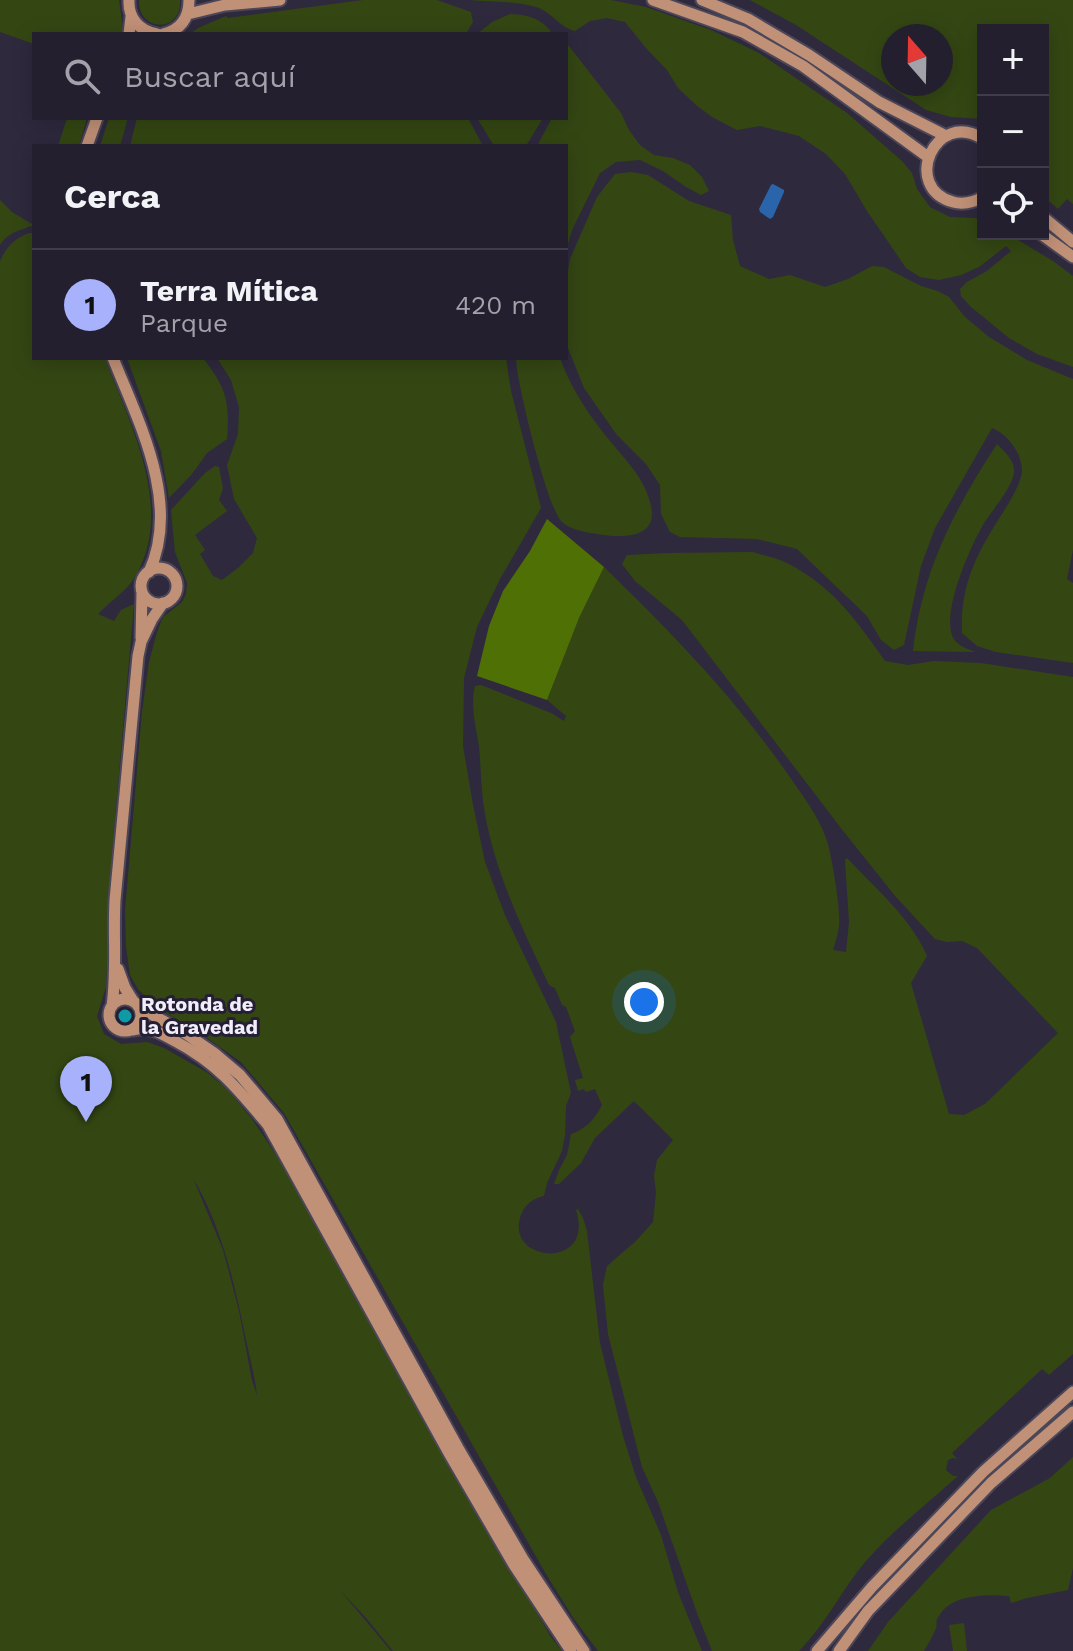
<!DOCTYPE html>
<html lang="es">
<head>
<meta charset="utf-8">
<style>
  :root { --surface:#231f2e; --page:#2b2736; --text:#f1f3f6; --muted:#a3a2aa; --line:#403d4a; --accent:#a7b1fc }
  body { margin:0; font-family:"Work Sans",sans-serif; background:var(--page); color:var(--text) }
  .controls { position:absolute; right:24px; top:24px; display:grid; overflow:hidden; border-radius:0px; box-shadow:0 4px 20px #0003 }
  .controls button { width:72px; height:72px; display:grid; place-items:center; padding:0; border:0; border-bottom:2px solid var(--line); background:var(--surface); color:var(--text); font:40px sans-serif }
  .compass { position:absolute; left:881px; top:24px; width:72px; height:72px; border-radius:50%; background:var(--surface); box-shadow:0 4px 20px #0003; rotate:340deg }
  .you { position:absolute; left:644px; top:1002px; width:28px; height:28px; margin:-20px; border:6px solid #fff; border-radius:50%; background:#1a73e8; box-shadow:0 0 0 12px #1a73e833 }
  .badge { display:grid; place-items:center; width:52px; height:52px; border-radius:50%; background:var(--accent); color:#111; font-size:26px; font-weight:700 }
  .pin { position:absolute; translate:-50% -66px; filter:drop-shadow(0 2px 4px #0008) }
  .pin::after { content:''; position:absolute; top:42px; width:28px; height:24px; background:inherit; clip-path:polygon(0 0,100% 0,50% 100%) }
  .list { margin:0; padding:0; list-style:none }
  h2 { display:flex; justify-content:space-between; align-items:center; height:104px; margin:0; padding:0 32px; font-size:34px }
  h2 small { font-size:26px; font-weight:400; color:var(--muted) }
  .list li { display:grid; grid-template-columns:52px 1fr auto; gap:24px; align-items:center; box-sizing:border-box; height:112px; padding:0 32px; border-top:2px solid var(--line) }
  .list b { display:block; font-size:30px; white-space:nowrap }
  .list p { margin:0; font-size:26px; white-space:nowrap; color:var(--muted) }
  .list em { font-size:26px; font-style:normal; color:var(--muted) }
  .icon { flex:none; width:44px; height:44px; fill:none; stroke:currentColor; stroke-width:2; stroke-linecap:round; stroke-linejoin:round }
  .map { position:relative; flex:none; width:1073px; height:1651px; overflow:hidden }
  .search { position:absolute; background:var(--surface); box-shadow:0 4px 20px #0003; left:32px; top:32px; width:536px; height:88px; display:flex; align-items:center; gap:20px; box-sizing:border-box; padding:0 28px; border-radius:0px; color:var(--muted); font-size:30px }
  .panel { position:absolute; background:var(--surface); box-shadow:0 4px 20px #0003; left:32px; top:144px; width:536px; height:216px; border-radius:0px }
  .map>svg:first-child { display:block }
  .green { fill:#344713; fill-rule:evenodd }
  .forest { fill:#4f7004 }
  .water { fill:#2a64aa }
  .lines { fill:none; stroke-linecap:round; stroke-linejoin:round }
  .major-casing { stroke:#4b4658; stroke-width:15 }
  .major { stroke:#c19177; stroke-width:11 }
  .culture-dot { fill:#0f9aa8; stroke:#251f34; stroke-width:3 }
  .labels { text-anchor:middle; stroke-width:6; stroke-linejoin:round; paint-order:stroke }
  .poi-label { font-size:20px; font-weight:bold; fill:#f1edfb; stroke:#251f34; text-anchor:start }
</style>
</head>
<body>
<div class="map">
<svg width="1073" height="1651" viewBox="0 0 1073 1651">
  <rect width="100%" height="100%" fill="#2f293e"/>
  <!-- green -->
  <path class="green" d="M0,0H119L123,30L122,34H34V44L0,32Z
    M139,0H180C182,33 138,33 139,0Z
    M363,0H437L471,12L473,22L466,34H190L198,28L226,16L228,18Z
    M470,0H611L646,7L711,30L759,53L847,113L902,161L912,173L917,189L930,207L950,217L976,218L983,222V234H1008L1053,261L1073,276V367L1037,354L1009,338L971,307L961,296L960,289L967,282L987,271L1011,251L1006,246L979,267L961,275L939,280L920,277L906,268L867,211L845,174L826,154L799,136L760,126L737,130L712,117L696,105L678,88L667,70L646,48L625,22L607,18L590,21L575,31C559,27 552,12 536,7C516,1 491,2 470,0Z
    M750,0H1073V204L1067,199L1058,209L1043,196V30H983V119L951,117L926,110L796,25ZM941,36V84H893V36Z
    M510,14C527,15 538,17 550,30L551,34H477L492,22Z
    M566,44L569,46L621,113L629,130L640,145L654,155L673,158L690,165L702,177L709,191L701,195L686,187L663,171L640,160L616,162L600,173L573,228L566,250V146H537L552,118H566Z
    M67,118H87L79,146H58Z
    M109,118H128L120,146H100Z
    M137,118H468L483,146H130Z
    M477,118H543L526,146H494Z
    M631,172L648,175L689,201L731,215L733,240L740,266L769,279L790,275L825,287L848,279L872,266L884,267L921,286L938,291L949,297L965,317L989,337L1027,360L1073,379V550L1067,579L1073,583V663L996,652L977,646L962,633C960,590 974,558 997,522C1005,509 1020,487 1022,472C1023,455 1008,434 992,428L935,528L921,566L904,645L894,650L881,640L867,616L797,549L757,539L680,537L670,532L661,514L660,485L646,464L617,435L584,388L566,343V284L570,259L597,197L615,174Z
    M0,200L12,212L34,225C22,230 8,232 0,245Z
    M29,233H34V358H105C130,425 177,511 133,580C124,593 108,603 98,614L114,621L121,610L134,604L112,852L106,987L97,1016L104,1034L121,1044L147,1042L164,1048L208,1073L228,1090L252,1119L281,1162L455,1473L551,1637L562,1651H393L367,1619L339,1589L391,1651H0V261C7,246 14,239 29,233ZM193,1178C222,1227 235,1285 246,1340C250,1358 255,1377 257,1395L252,1381L239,1311L223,1250Z
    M127,358H203C226,388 230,401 227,439L207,453L192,474L169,498L161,451Z
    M217,358H506L511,391L541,508L500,579L477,627L464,678L463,746L473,805L485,862L505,915L556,1022L571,1093L566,1106L565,1135L562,1151L547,1183L544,1196C534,1198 525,1204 521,1215C503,1263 596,1271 576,1210L578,1209L583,1218L587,1231L600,1343L623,1436L636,1477L661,1535L678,1592L702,1651H598L574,1619L546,1574L284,1113L241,1062L203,1035L158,1008L138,989L130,975L126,946L125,911L142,712L149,662L157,632L163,617L182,602L186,594L187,583L175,552L171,510L205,473L215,466L219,467L223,488L219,500L227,511L195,535L205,550L200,554L213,576L222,580L238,568L253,553L257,538L234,499L227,465L238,434L239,407L231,380Z
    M516,358H560C569,383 583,406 599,427C616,451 643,473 650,502C661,540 621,538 597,534C585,532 571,530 562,522C548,510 516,380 516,358Z
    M997,444C1004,451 1013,459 1014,469C1016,483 992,511 984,523C971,545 939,616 954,639C958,646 968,649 975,652L913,651C922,571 954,510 997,444Z
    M753,552C764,556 778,558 789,564C833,587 857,621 885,661L908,665L934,661L981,663L1073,677V1354L1049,1375L1042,1369L952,1453L957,1459L953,1458L948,1460L946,1470L953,1476H958C927,1504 894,1529 866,1561C842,1589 826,1624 799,1651H712L697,1613L658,1502L642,1467L608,1334L603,1285L607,1266L636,1241L653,1222L656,1193L654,1176L657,1160L673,1140L634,1101L595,1138L581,1163L559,1184H554L559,1170L567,1155L571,1134C586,1129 595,1119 602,1105L595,1089L586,1092L584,1089L578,1091L575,1080L583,1078L570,1037L575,1031L566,1007L562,1005L555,988L549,985C523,930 496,875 485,814C481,792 481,769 479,746C476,726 470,707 475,686L481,685L551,713L564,721L566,716L547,700L579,618L604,567C670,631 734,697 787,773C802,795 819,816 827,841C832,857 841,911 839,926C838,934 835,943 833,950L846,952L849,922L845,860L847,858C875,888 911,918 927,956L911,983L949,1114L964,1115L985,1104L1058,1033L977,948L962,941L947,942L935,939L896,897L844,832L682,620L635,581L622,564L627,555L667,553Z
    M1073,1457V1568L1068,1590L1027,1598L1011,1603L1009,1596C987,1594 951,1594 939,1616C934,1623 938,1620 936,1628C933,1636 928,1644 924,1651H868L888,1622L991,1510L1050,1478Z
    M964,1623L967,1651H953L949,1625Z"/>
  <!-- forest -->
  <path class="forest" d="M547,519L604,567L579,618L547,700L477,676L489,626L503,591L530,551Z"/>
  <!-- water -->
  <path class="water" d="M773,184L784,190V192L773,217L770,219L760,212L759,209L771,185Z"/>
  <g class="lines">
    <defs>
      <path id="major" d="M129,0C128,18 139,31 157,34
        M653,0L743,32L803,66L928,157
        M702,0L748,19L809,55L879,102L946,136
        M188,14L225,5L280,0
        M129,34L131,17
        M163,34C181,30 189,18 189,0
        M983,139C935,108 901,188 953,202C964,205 974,202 983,197
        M87,146L97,118
        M1043,217L1073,242
        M1041,234L1073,257
        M113,358C139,423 181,503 149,572
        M141 586a18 18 0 1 1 36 0a18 18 0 1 1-36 0Z
        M141,638L142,592
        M118,969L125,988L133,1001
        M109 1015a16 16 0 1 1 32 0a16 16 0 1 1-32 0Z
        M112,1006C117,970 113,936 115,900L138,656L141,642L152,619L163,603
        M140,1008L185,1033L214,1053L240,1075L277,1119L458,1448L523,1559L584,1651
        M133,1030C149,1026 161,1033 175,1041C218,1064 237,1088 268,1125L449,1453L514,1565L571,1651
        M817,1651L872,1587L983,1472L1073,1392
        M839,1651L868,1611L991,1483L1073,1412"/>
    </defs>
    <!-- major casing -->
    <use href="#major" class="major-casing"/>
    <!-- major -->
    <use href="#major" class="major"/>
  </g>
  <!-- markers -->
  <circle class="culture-dot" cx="125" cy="1016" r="8"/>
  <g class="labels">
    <!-- poi labels -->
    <g class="poi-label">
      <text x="141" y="1011">Rotonda de<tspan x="141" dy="23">la Gravedad</tspan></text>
    </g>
  </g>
</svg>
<div class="controls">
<button>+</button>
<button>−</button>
<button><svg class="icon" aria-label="locate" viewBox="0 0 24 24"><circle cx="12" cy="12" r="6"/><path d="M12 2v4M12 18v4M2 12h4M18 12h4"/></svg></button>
</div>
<svg class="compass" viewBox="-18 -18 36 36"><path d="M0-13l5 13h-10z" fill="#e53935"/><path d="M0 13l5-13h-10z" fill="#a3a2aa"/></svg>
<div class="you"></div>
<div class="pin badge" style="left:86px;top:1122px">1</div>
<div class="search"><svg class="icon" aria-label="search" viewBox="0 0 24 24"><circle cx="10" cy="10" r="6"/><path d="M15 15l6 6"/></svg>Buscar aquí</div>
<section class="panel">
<h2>Cerca<small></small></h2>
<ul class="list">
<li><span class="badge">1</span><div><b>Terra Mítica</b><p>Parque</p></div><em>420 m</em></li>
</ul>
</section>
</div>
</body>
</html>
